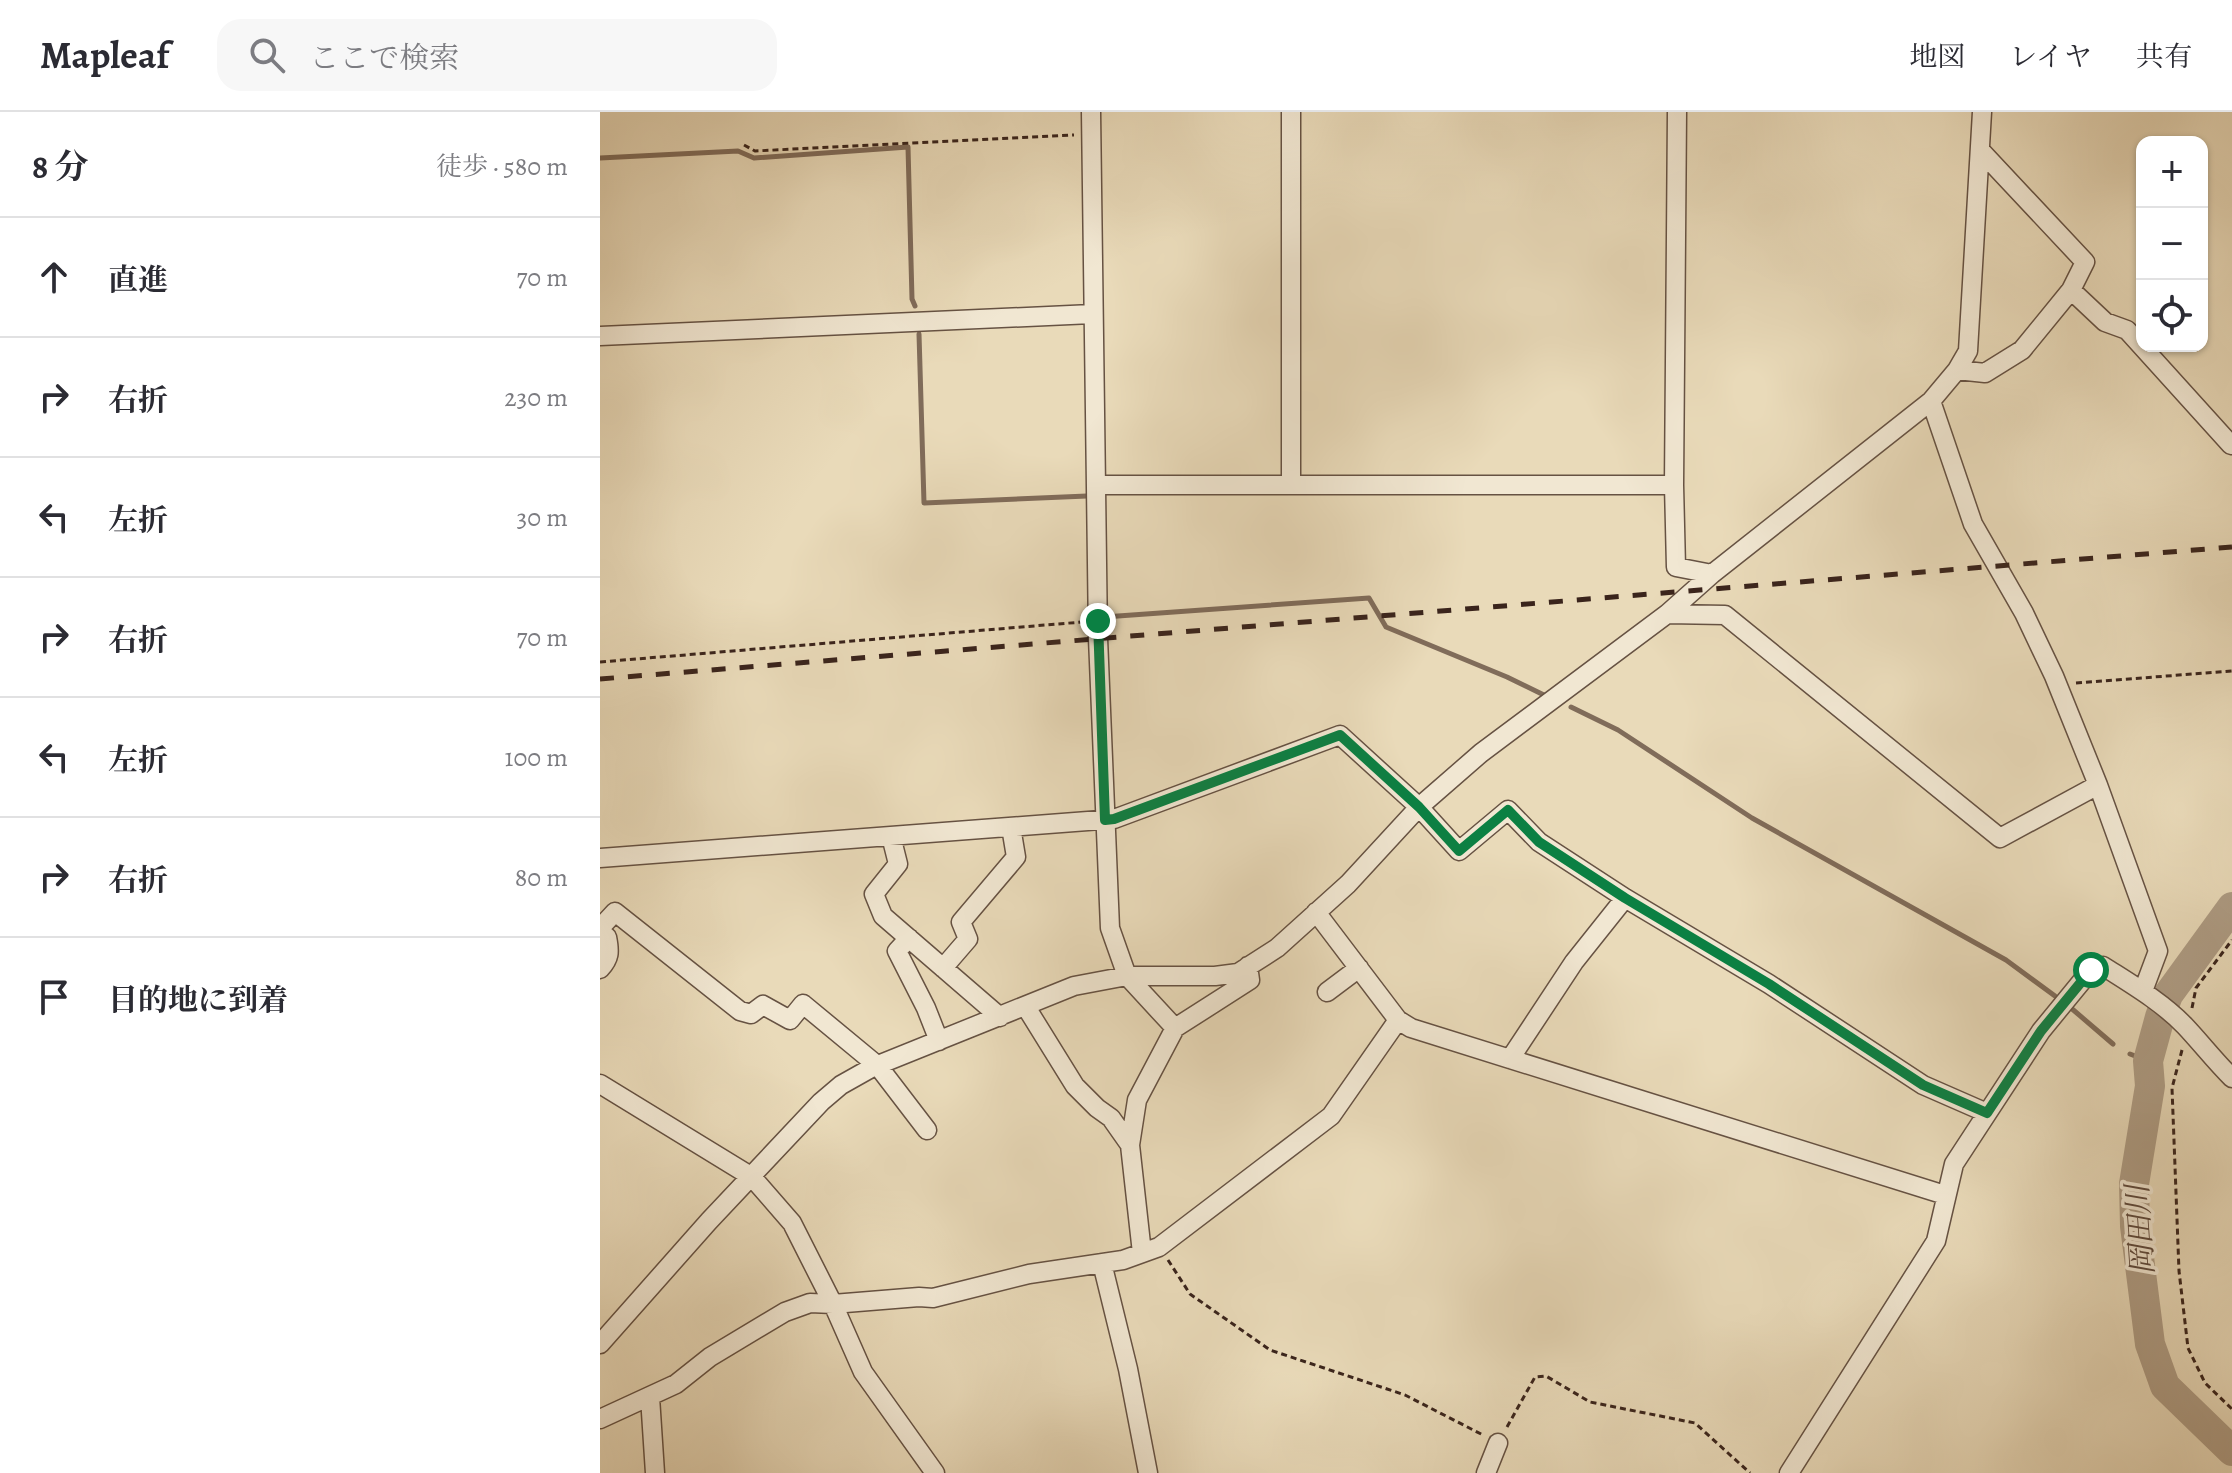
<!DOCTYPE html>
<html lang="ja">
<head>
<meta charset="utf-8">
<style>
  :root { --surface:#fff; --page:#f7f7f7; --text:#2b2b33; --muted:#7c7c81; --line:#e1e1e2 }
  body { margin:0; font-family:Alegreya,"Noto Serif JP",serif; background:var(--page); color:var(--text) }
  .controls { position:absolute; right:24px; top:24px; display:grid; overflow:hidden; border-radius:16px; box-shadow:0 2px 6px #0004 }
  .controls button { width:72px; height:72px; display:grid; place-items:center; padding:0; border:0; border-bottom:2px solid var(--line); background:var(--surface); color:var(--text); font:40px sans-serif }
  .stop { position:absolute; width:24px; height:24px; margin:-18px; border:6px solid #0b8043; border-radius:50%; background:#fff }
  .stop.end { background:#0b8043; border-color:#fff; box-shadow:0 2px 8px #0008 }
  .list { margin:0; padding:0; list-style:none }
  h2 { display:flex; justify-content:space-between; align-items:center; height:104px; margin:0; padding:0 32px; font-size:34px }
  h2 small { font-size:26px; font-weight:400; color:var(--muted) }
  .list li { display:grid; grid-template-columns:52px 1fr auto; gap:24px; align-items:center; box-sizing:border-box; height:120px; padding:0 32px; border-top:2px solid var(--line) }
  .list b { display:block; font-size:30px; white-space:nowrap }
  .list em { font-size:26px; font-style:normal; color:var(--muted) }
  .icon { flex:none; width:44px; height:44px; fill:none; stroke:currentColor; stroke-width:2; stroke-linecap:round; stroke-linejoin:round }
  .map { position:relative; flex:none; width:1632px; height:1361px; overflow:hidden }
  header { display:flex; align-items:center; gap:48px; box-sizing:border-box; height:112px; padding:0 40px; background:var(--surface); border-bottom:2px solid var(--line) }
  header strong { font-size:38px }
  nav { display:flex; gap:44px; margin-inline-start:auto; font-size:28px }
  .search { width:560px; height:72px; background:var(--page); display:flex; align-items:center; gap:20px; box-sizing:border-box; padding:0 28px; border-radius:24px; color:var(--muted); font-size:30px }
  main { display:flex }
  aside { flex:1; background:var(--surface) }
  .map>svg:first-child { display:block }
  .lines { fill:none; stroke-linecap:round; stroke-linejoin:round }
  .stream { stroke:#806c5a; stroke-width:5 }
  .river { stroke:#ae9c84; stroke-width:30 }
  .minor-casing { stroke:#665243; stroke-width:21 }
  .path { stroke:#3a241c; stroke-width:3; stroke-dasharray:6 4; stroke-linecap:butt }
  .minor { stroke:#f1e7d2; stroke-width:18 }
  .rail { stroke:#3a241c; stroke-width:5; stroke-dasharray:14 14; stroke-linecap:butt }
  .route { stroke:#0b8043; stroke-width:10 }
  .labels { text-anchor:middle; stroke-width:7; stroke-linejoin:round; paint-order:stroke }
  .water-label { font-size:30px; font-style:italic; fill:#5d483b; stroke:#f1e7d2 }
</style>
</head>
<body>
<header>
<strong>Mapleaf</strong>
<div class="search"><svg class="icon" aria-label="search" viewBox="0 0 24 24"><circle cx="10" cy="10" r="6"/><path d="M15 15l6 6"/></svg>ここで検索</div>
<nav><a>地図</a><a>レイヤ</a><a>共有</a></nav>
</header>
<main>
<aside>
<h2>8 分<small>徒歩 · 580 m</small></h2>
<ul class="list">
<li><svg class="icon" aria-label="ahead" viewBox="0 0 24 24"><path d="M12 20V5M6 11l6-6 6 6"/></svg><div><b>直進</b></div><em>70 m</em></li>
<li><svg class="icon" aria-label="right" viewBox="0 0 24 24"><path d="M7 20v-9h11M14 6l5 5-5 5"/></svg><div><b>右折</b></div><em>230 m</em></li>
<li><svg class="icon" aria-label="left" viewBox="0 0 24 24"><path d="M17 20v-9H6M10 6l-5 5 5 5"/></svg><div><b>左折</b></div><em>30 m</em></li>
<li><svg class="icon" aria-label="right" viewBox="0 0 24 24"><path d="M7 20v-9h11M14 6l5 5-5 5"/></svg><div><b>右折</b></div><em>70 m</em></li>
<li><svg class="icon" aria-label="left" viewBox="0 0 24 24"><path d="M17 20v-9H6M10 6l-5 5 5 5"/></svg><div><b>左折</b></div><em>100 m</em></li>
<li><svg class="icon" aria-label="right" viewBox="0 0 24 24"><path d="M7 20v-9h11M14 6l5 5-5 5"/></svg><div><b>右折</b></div><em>80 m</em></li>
<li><svg class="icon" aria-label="arrive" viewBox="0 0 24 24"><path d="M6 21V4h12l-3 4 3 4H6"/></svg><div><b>目的地に到着</b></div></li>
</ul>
</aside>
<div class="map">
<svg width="1632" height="1361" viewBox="0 0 1632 1361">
  <rect width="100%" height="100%" fill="#e9dab9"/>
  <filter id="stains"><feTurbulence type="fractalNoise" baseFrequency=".0025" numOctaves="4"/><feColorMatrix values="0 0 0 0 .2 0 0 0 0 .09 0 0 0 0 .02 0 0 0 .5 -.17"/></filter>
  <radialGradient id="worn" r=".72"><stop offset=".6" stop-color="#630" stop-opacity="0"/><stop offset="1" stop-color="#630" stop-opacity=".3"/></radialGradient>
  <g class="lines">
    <!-- stream -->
    <path class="stream" d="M0,46L138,39L154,46L308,35L312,187L315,194
      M319,222L324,391L487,384
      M504,500V505L769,486L786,515L907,565L946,584
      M971,595L1018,618L1152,706L1406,848L1455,884
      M1471,896L1513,932
      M1530,942L1548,949"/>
    <!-- river -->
    <path class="river" d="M1632,795L1568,883L1560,905L1548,949L1550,974L1534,1072L1535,1114L1550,1232L1565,1274L1632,1339"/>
    <defs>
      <path id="minor" d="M491,0L498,526L510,816L527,864L575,916L537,988L530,1033L542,1141
        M691,0V373
        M1077,0L1074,373L1076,455L1112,462
        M1471,178L1505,210L1527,218L1631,333
        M0,224L492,202
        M1357,258L1385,261L1422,238L1471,178L1485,150L1380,38
        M1331,289L1373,412L1424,501L1454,564L1498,673L1558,839L1543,879
        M496,373H1074
        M1067,502L1125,503L1400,726L1498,673
        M291,724L298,752L274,782L283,804L400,905
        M0,746L514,707L740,623L819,695L859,739L908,698L939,730L1025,786L1169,872L1323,973L1387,1001
        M716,800L798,908L811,916L1345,1083
        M0,816L15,800L140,899L151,902L163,893L190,908L203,892L278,954L327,1018
        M0,820L7,825C10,840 10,846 0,857
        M309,826L297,839L326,896L339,929
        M343,856L368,827L361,810L416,745L411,715
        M727,880L759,856
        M426,895L475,974L497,996L511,1006L530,1033
        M575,916L650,868L648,854
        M910,947L974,850L1025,786
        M0,972L152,1065L192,1111L233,1192L263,1260L335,1361
        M502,1151L528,1257L548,1361
        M0,1232L109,1109L221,990L241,973L273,955L474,874L527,864H615L638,861L677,836L748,772L819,695L881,641L1067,502L1112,462L1331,289L1357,258L1368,239L1382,0
        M50,1285L55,1361
        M0,1307L76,1272L110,1245L185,1200L210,1191L233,1192L319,1185L333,1186L429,1162L523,1148L559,1135L731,1004L798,908
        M886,1361L898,1331
        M1189,1361L1336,1129L1354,1052L1441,919L1491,858L1503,854C1531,872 1562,890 1585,914C1601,931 1615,949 1632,966"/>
    </defs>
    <!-- minor casing -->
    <use href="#minor" class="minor-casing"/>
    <!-- path -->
    <path class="path" d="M144,33L155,39L474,23
      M0,550L482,510
      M1476,571L1632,559
      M1592,896L1596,876L1632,828
      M1582,938L1572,976L1579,1159L1588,1236L1605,1271L1632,1297
      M568,1148L590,1182L670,1238L805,1283L883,1323
      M907,1315L935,1265L946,1264L990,1290L1095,1311L1150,1361"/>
    <!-- minor -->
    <use href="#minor" class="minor"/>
    <!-- rail -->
    <path class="rail" d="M0,567L1632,435"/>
  </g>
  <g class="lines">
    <!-- route -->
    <path class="route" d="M498,509L505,708L514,707L740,623L819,695L859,739L908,698L939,730L1025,786L1169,872L1323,973L1387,1001L1441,919L1491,858"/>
  </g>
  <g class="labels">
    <!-- water labels -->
    <g class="water-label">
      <text transform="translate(1540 1118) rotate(-94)" y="10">岡田川</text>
    </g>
  </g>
  <rect width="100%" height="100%" filter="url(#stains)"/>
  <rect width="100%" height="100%" fill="url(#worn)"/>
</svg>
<div class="controls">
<button>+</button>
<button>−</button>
<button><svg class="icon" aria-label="locate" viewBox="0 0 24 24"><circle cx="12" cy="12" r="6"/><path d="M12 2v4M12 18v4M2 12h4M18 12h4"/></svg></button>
</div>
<div class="stop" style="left:1491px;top:858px"></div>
<div class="stop end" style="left:498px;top:509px"></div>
</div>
</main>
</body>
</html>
